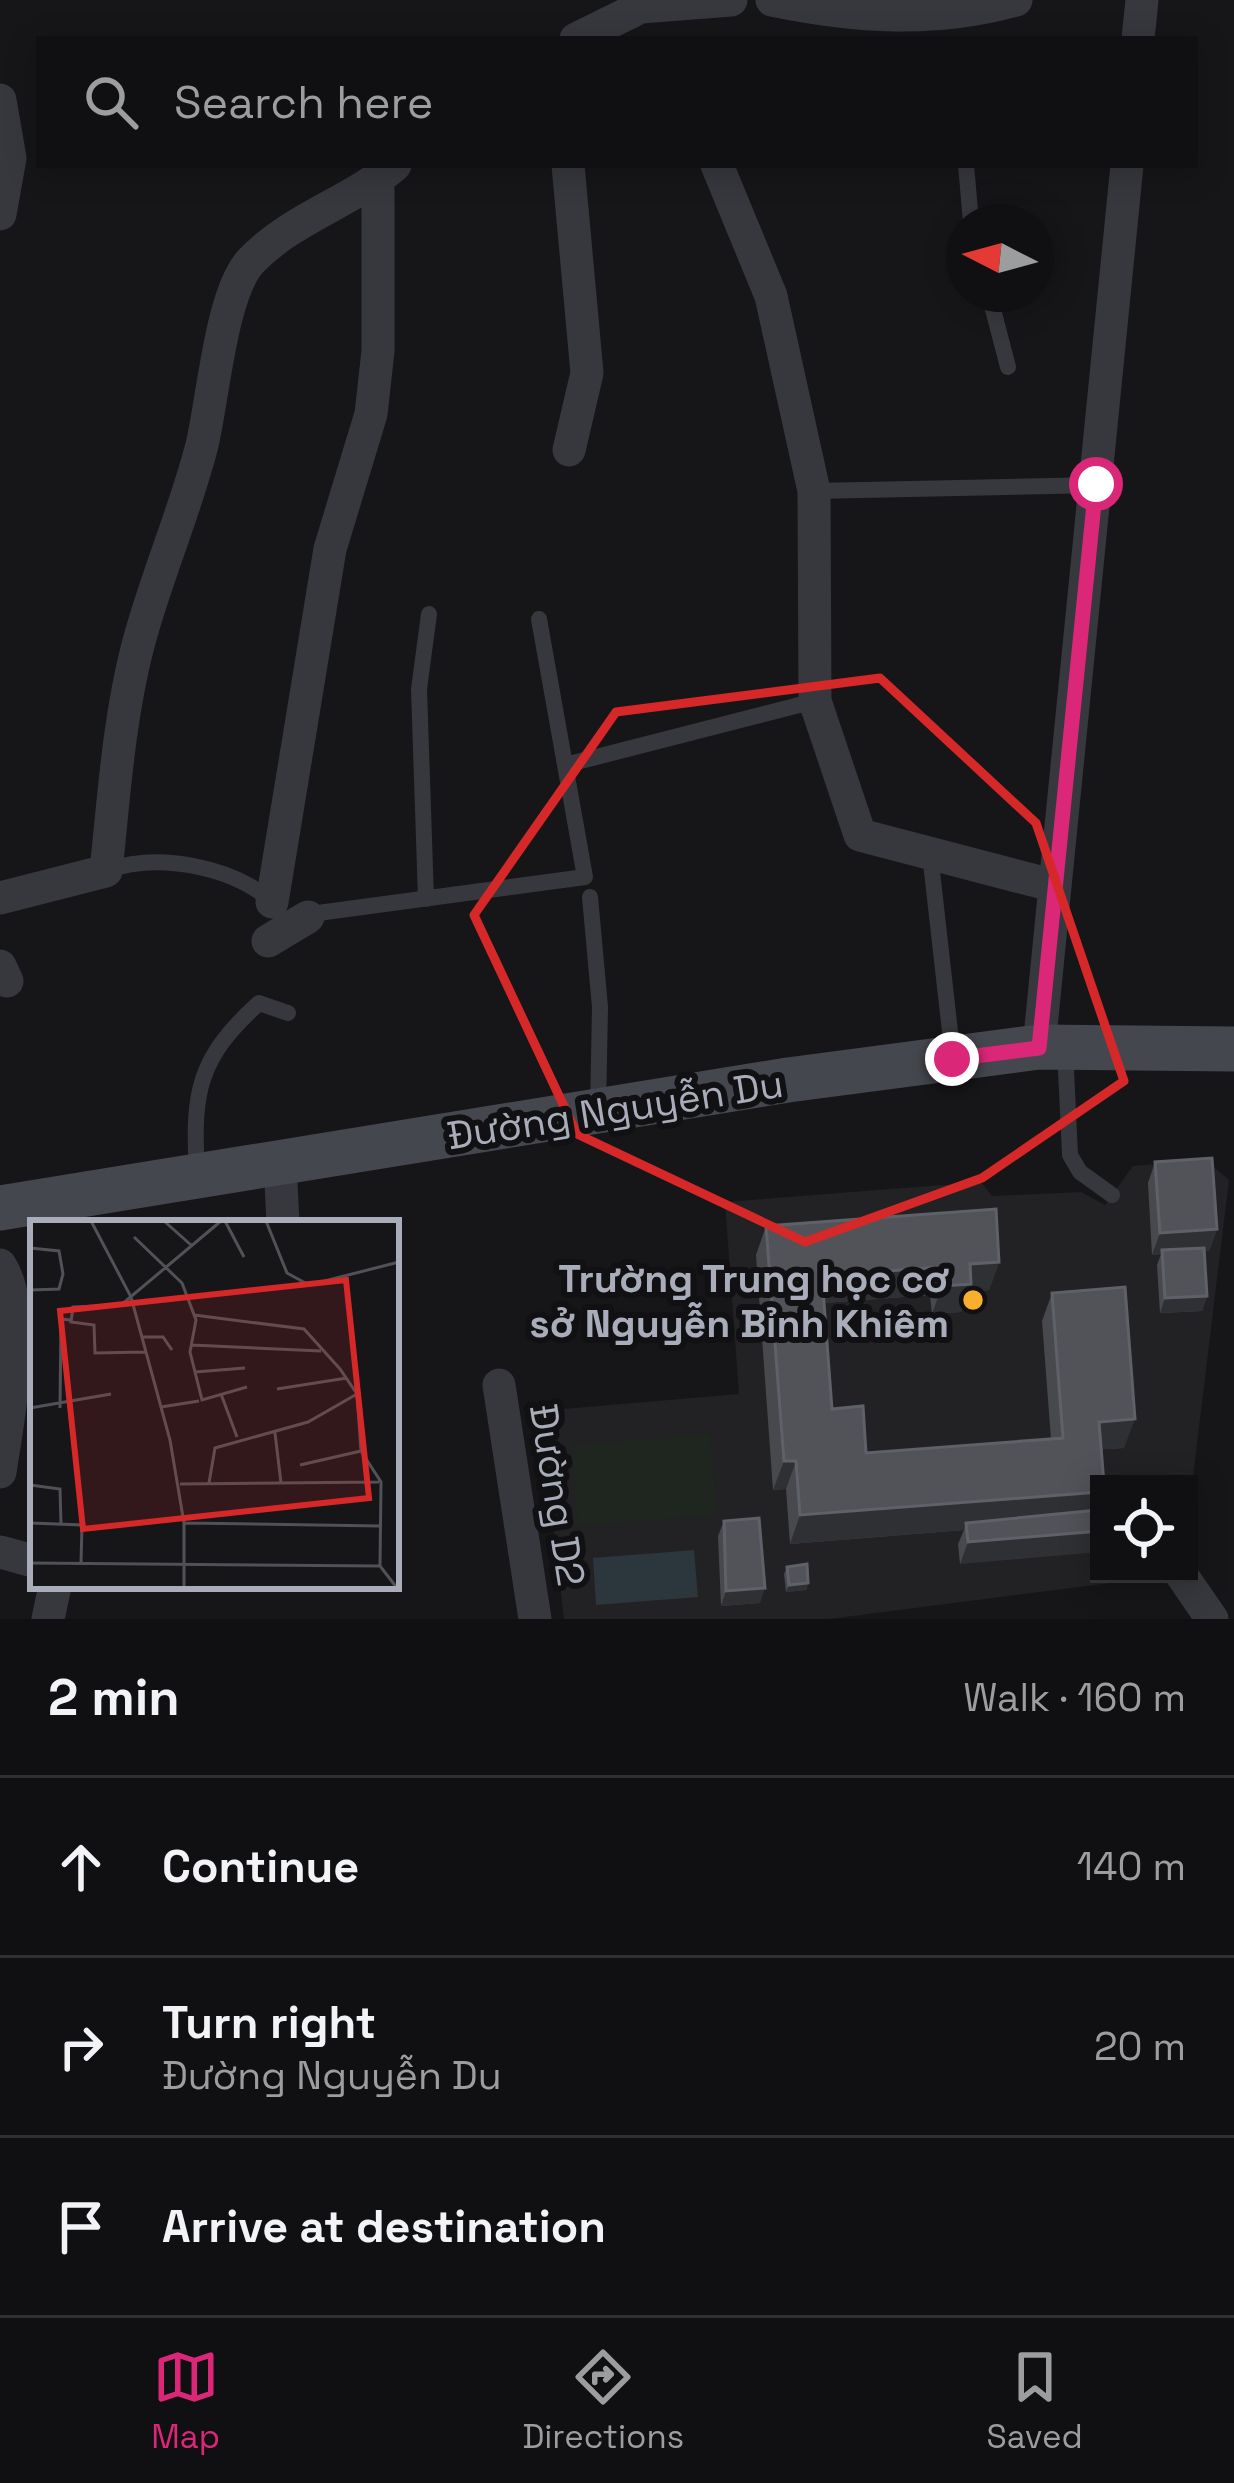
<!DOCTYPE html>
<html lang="en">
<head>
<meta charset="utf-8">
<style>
  :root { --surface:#101012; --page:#19191b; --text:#f1f3f6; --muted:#9c9d9f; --line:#303032; --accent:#db2777 }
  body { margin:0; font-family:"Space Grotesk",sans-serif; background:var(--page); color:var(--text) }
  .controls { position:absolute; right:36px; bottom:36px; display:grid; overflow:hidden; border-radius:0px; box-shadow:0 6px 30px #0003 }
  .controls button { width:108px; height:108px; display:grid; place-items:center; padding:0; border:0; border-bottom:3px solid var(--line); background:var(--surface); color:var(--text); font:60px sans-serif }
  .compass { position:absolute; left:946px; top:204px; width:108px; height:108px; border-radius:50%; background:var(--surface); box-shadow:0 6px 30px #0003; rotate:276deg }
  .stop { position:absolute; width:36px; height:36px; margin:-27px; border:9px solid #db2777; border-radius:50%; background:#fff }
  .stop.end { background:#db2777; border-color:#fff; box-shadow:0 3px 12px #0008 }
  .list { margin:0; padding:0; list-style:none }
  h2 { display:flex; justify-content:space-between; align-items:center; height:156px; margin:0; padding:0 48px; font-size:51px }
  h2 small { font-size:39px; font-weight:400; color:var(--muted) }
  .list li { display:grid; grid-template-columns:78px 1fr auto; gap:36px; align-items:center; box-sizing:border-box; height:180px; padding:0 48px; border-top:3px solid var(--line) }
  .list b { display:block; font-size:45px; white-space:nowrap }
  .list p { margin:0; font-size:39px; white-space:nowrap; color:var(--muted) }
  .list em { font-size:39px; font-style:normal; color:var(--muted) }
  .icon { flex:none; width:66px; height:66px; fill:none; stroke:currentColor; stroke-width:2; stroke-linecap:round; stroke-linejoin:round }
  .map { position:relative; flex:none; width:1234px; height:1619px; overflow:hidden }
  .search { position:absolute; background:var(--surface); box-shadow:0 6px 30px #0003; left:36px; right:36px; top:36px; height:132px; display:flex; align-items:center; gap:30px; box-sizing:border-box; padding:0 42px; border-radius:0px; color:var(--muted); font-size:45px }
  .sheet { height:696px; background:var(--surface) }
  nav { display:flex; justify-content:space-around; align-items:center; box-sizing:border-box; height:168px; border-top:3px solid var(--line); background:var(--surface); font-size:33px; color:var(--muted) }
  nav a { display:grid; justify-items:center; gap:6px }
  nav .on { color:var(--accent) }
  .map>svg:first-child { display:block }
  .built { fill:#222225 }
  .green { fill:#1e261f }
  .water { fill:#2c363d }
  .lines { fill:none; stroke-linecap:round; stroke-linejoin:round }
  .lane { stroke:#37383d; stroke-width:16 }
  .street { stroke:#37383d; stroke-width:33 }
  .secondary { stroke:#45474e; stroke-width:45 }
  .wall { fill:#47494d }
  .shaded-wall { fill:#2f3033 }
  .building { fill:#525359; stroke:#5f6168; stroke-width:3 }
  .route { stroke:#db2777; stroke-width:15 }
  .marked { fill:none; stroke:#d62828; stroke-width:9; stroke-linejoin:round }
  .poi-dot { fill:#f8af2e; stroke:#111113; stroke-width:4.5 }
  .labels { text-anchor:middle; stroke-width:12; stroke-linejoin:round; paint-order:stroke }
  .street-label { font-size:39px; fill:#a8adb9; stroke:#111113 }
  .poi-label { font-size:39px; font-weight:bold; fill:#a8adb9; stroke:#111113; text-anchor:end }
  .inset-road { fill:none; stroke:#505258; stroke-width:3 }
  .view { fill:#d62828; fill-opacity:0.15; stroke:#d62828; stroke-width:6 }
  .inset-edge { fill:none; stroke:#a8adb9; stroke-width:6 }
</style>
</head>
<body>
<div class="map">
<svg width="1234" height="1619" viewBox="0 0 1234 1619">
  <rect width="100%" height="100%" fill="#161618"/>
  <!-- built -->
  <path class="built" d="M1206,1160L1229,1180L1189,1510V1484H1099V1574H1181L829,1619H564L540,1411L739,1394L725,1202L981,1182L992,1196L1081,1192L1105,1205L1133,1166Z"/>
  <!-- green -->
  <path class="green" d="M710,1434L717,1515L578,1526L571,1446Z"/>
  <!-- water -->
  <path class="water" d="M694,1550L698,1597L596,1605L593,1558Z"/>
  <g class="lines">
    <!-- lane -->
    <path class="lane" d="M966,165L971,222
      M989,294L1008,367
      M814,491L1097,485
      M565,765L815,701
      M930,854L953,1058
      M106,871C158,852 232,866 274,903
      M590,897L600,1007L598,1110
      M426,899L419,689L429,614
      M303,915L585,877L539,619
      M1065,1048L1070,1155L1080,1172L1112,1195
      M197,1171C192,1091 199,1057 259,1003L288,1013"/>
    <!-- street -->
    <path class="street" d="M772,0C855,17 934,23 1016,0
      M576,39L641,7L731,0
      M1138,39L1142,0
      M0,100L10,158L0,214
      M568,165L587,373L569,450
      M717,165L771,296L814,491L815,701L860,835L1055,886
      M0,898L106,871C114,795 119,718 138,645C156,577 185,512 202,445C213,399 221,293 251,261C292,218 351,202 395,165
      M272,902L330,549L371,414L378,351V179
      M268,941L308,917
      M0,966L7,981
      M1039,1047L1127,165
      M280,1163L283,1223
      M0,1265C30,1311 8,1419 0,1472
      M499,1385L535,1619
      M0,1552L33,1561
      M1181,1574L1212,1619
      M48,1619L55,1586"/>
    <!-- secondary -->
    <path class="secondary" d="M0,1208L788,1080L1039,1047L1234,1049"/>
  </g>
  <!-- wall -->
  <path class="wall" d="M1155,1162L1217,1229L1209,1251H1204L1207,1296L1202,1311L1160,1313L1157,1265L1161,1254L1152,1255L1148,1183Z
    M766,1226L999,1262L989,1290L968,1292L961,1312L932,1314L930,1295L824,1303L832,1409L866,1453L1051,1439L1042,1321L1052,1293L1124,1448L1101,1449L1098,1511L960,1564L958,1544L964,1530L790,1544L786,1489L773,1490L756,1255Z
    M724,1521L760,1603L721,1606L718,1536Z
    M787,1567L808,1583L806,1590L786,1592L784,1574Z"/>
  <!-- shaded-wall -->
  <path class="shaded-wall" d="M1217,1229L1209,1251L1163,1254L1162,1250L1161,1254L1152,1255L1160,1233Z
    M999,1262L989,1290L968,1292L961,1312L932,1314L942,1286L970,1264Z
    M940,1267L930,1295L811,1304L822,1276Z
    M1207,1296L1202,1311L1160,1313L1165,1298Z
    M1135,1419L1124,1448L1089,1450L1099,1422Z
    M784,1461H796L786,1489L773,1490Z
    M1099,1492V1507L1094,1520L966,1523L964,1530L790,1544L800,1515Z
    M1099,1531V1552L960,1564L968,1542Z
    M808,1583L806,1590L786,1592L789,1585Z
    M765,1588L760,1603L721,1606L726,1591Z"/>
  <!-- building -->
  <path class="building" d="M1212,1158L1217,1229L1160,1233L1155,1162Z
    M996,1209L999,1262L970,1264L971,1284L942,1286L940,1267L822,1276L832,1409L863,1406L866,1453L1063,1438L1052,1293L1125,1287L1135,1419L1099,1422L1104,1484H1099V1492L800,1515L796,1461H784L766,1226Z
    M1204,1248L1207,1296L1165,1298L1162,1250Z
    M1099,1510V1531L968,1542L966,1523Z
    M759,1518L765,1588L726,1591L724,1521Z
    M807,1564L808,1583L789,1585L787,1567Z"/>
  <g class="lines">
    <!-- route -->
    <path class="route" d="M952,1059L1039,1048L1096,484"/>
  </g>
  <!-- marked area -->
  <path class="marked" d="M880,678L1036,823L1124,1081L982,1178L805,1242L577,1134L474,915L616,712Z"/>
  <!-- markers -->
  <circle class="poi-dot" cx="973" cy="1300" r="12"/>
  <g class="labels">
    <!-- street labels -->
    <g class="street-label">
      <text transform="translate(615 1109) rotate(-9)" y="14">Đường Nguyễn Du</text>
      <text transform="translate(558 1495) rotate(81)" y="14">Đường D2</text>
    </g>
    <!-- poi labels -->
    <g class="poi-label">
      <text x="949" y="1292">Trường Trung học cơ<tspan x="949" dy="45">sở Nguyễn Bỉnh Khiêm</tspan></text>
    </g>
  </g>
  <!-- overview -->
  <g transform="translate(30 1220)">
    <rect width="369" height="369" fill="#161618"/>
    <path class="inset-road" d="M61,1L101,77L140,220L154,303V368M134,1L161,25M195,1L214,37M236,1L257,53L279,65L369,42M104,17L152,63L166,100L160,132L172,180L217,167M0,28L29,31L33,54L29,69L0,70M164,95L274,109L310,149L327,174L331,231L351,262L350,346L367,368M112,117H133L142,130M162,125L291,131M116,132L65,133L64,105L41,102L43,87L91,85L191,1M165,152L215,148M247,169L317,158M191,174L207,217M131,187L169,181M0,188L81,174M30,188L31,99L40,100M245,213L251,263M270,245L331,231M179,263L185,228L278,202L327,174M150,264L349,262M0,265L30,269L31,304M0,303L52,305L51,343M154,303L350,306M0,343L350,346"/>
    <path class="view" d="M316,60L339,278L53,309L30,91Z"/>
    <rect width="369" height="369" class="inset-edge"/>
  </g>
</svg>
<div class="controls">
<button><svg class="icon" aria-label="locate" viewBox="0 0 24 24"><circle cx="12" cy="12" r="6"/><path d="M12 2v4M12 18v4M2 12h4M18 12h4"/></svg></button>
</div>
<svg class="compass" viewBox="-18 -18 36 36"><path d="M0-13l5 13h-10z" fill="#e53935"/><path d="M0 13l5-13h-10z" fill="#9c9d9f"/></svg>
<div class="stop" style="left:1096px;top:484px"></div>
<div class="stop end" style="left:952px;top:1059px"></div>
<div class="search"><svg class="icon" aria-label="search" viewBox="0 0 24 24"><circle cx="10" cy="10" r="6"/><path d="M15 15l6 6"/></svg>Search here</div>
</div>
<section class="sheet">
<h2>2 min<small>Walk · 160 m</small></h2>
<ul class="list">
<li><svg class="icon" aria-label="ahead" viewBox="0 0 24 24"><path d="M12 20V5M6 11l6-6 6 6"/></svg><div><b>Continue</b></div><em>140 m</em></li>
<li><svg class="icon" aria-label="right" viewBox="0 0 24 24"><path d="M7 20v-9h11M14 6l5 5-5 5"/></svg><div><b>Turn right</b><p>Đường Nguyễn Du</p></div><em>20 m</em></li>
<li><svg class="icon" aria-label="arrive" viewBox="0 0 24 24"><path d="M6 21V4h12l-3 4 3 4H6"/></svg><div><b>Arrive at destination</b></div></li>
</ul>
</section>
<nav>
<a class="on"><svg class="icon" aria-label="map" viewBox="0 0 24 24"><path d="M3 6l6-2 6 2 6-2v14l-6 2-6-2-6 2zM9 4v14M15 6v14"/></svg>Map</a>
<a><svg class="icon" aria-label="directions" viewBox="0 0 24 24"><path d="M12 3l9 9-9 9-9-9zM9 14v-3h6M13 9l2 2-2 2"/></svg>Directions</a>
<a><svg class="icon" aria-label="saved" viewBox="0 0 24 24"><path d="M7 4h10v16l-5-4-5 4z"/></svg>Saved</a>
</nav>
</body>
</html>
